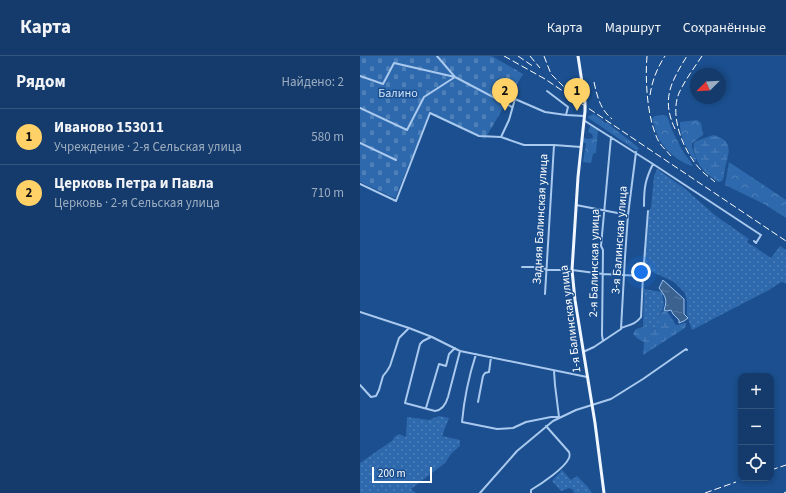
<!DOCTYPE html>
<html lang="ru">
<head>
<meta charset="utf-8">
<style>
  :root { --surface:#143b6b; --page:#214673; --text:#f1f3f6; --muted:#9dadc1; --line:#33557e; --accent:#ffd166 }
  body { margin:0; font-family:"Source Sans 3",sans-serif; background:var(--page); color:var(--text) }
  .controls { position:absolute; right:12px; bottom:12px; display:grid; overflow:hidden; border-radius:8px; box-shadow:0 2px 6px #0003 }
  .controls button { width:36px; height:36px; display:grid; place-items:center; padding:0; border:0; border-bottom:1px solid var(--line); background:var(--surface); color:var(--text); font:20px sans-serif }
  .compass { position:absolute; left:330px; top:12px; width:36px; height:36px; border-radius:50%; background:var(--surface); box-shadow:0 2px 6px #0003; rotate:246deg }
  .scale { position:absolute; left:12px; bottom:10px; width:60px; box-sizing:border-box; padding-left:4px; border:2px solid #fff; border-top:0; font-size:11px; line-height:14px; white-space:nowrap; color:#fff; -webkit-text-stroke:3px #1b4f8f; paint-order:stroke }
  .you { position:absolute; left:281px; top:216px; width:14px; height:14px; margin:-10px; border:3px solid #fff; border-radius:50%; background:#1a73e8; box-shadow:0 0 0 6px #1a73e833 }
  .badge { display:grid; place-items:center; width:26px; height:26px; border-radius:50%; background:var(--accent); color:#111; font-size:13px; font-weight:700 }
  .pin { position:absolute; translate:-50% -33px; filter:drop-shadow(0 1px 2px #0008) }
  .pin::after { content:''; position:absolute; top:21px; width:14px; height:12px; background:inherit; clip-path:polygon(0 0,100% 0,50% 100%) }
  .list { margin:0; padding:0; list-style:none }
  h2 { display:flex; justify-content:space-between; align-items:center; height:52px; margin:0; padding:0 16px; font-size:17px }
  h2 small { font-size:13px; font-weight:400; color:var(--muted) }
  .list li { display:grid; grid-template-columns:26px 1fr auto; gap:12px; align-items:center; box-sizing:border-box; height:56px; padding:0 16px; border-top:1px solid var(--line) }
  .list b { display:block; font-size:15px; white-space:nowrap }
  .list p { margin:0; font-size:13px; white-space:nowrap; color:var(--muted) }
  .list em { font-size:13px; font-style:normal; color:var(--muted) }
  .icon { flex:none; width:22px; height:22px; fill:none; stroke:currentColor; stroke-width:2; stroke-linecap:round; stroke-linejoin:round }
  .map { position:relative; flex:none; width:426px; height:437px; overflow:hidden }
  header { display:flex; align-items:center; gap:24px; box-sizing:border-box; height:56px; padding:0 20px; background:var(--surface); border-bottom:1px solid var(--line) }
  header strong { font-size:19px }
  nav { display:flex; gap:22px; margin-inline-start:auto; font-size:14px }
  main { display:flex }
  aside { flex:1; background:var(--surface) }
  .map>svg:first-child { display:block }
  .grass { fill:url(#grass-tufts) }
  .forest { fill:url(#forest-crowns) }
  .wetland { fill:url(#wetland-marsh) }
  .cemetery { fill:url(#cemetery-stones) }
  .park { fill:url(#park-dots) }
  .water { fill:url(#water-ripples); stroke:#9cc4f0 }
  .lines { fill:none; stroke-linecap:round; stroke-linejoin:round }
  .minor { stroke:#a9c9ee; stroke-width:2 }
  .primary { stroke:#f0f6ff; stroke-width:3 }
  .rail { stroke:#fff; stroke-width:1; stroke-dasharray:7 3; stroke-linecap:butt }
  .labels { text-anchor:middle; stroke-width:3; stroke-linejoin:round; paint-order:stroke }
  .park-label { font-size:12px; fill:#cfe3fa; stroke:#1b4f8f }
  .street-label { font-size:12px; fill:#fff; stroke:#1b4f8f }
</style>
</head>
<body>
<header>
<strong>Карта</strong>
<nav><a>Карта</a><a>Маршрут</a><a>Сохранённые</a></nav>
</header>
<main>
<aside>
<h2>Рядом<small>Найдено: 2</small></h2>
<ul class="list">
<li><span class="badge">1</span><div><b>Иваново 153011</b><p>Учреждение · 2-я Сельская улица</p></div><em>580 m</em></li>
<li><span class="badge">2</span><div><b>Церковь Петра и Павла</b><p>Церковь · 2-я Сельская улица</p></div><em>710 m</em></li>
</ul>
</aside>
<div class="map">
<svg width="426" height="437" viewBox="0 0 426 437">
  <defs>
    <pattern id="grass-tufts" width="24" height="20" patternUnits="userSpaceOnUse"><rect width="24" height="20" fill="#2e69ad"/><path d="M3 7l-1-3M5 7V3M7 7l1-3M15 17l-1-3M17 17v-4M19 17l1-3" fill="none" stroke="#4d80b9"/></pattern>
    <pattern id="forest-crowns" width="20" height="18" patternUnits="userSpaceOnUse"><rect width="20" height="18" fill="#2e69ad"/><path d="M2 6a3 3 0 1 1 6 0M12 15a3 3 0 1 1 6 0" fill="none" stroke="#4d80b9"/></pattern>
    <pattern id="wetland-marsh" width="20" height="14" patternUnits="userSpaceOnUse"><rect width="20" height="14" fill="#2e69ad"/><path d="M1 5h8M5 5V1M11 12h8M15 12V8" fill="none" stroke="#4d80b9"/></pattern>
    <pattern id="cemetery-stones" width="16" height="16" patternUnits="userSpaceOnUse"><rect width="16" height="16" fill="#2e69ad"/><path d="M2 7V4a2 2 0 0 1 4 0v3zM10 15v-3a2 2 0 0 1 4 0v3z" fill="#4d80b9"/></pattern>
    <pattern id="park-dots" width="8" height="8" patternUnits="userSpaceOnUse"><rect width="8" height="8" fill="#2e69ad"/><path d="M2 2h.1M6 6h.1" fill="none" stroke="#4d80b9" stroke-width="1.8" stroke-linecap="round"/></pattern>
    <pattern id="water-ripples" width="26" height="14" patternUnits="userSpaceOnUse"><rect width="26" height="14" fill="#3c6290"/><path d="M2 4q2-2 4 0t4 0M15 11q2-2 4 0t4 0" fill="none" stroke="#597aa1"/></pattern>
  </defs>
  <rect width="100%" height="100%" fill="#1b4f8f"/>
  <!-- grass -->
  <path class="grass" d="M234,58L241,63L243,66L246,67L248,66L251,70L279,92L277,95L227,61Z"/>
  <!-- forest -->
  <path class="forest" d="M302,59L307,60L312,74L323,96L330,105L333,110C321,108 305,94 299,83C296,76 294,69 292,62L295,60Z
    M337,64L341,67L343,79L332,87V91L336,103V105L334,104C327,93 319,80 320,66Z
    M230,70H233L238,74L236,97L233,98L231,107L223,106L226,87H223V82L228,83L233,82L232,78L228,76Z
    M369,106L426,144V162L404,148L365,129Z"/>
  <!-- wetland -->
  <path class="wetland" d="M353,79C380,86 364,103 364,121L362,125L359,126C347,118 340,114 335,99C334,94 333,91 334,86Z
    M304,254L309,258L316,269L326,267L325,272L283,299L284,286L278,283L273,278L276,273L283,271L298,273C298,265 298,259 304,254Z"/>
  <!-- cemetery -->
  <path class="cemetery" d="M0,0H132L163,18L125,83L70,57L35,142L0,126Z"/>
  <!-- park -->
  <path class="park" d="M297,113L324,132L356,160L389,183L387,186L391,189H392L411,202L420,190L426,194V227L421,226L409,234L332,274L327,259V246L325,237L314,226L284,212L289,155L291,152L294,120Z
    M284,233L302,236L304,249L299,261L298,273L283,271Z
    M79,360L89,362L82,380L100,384V390L91,398L85,407L51,433L56,437H0V407L33,384L34,381L39,378L46,381L47,361L69,364Z
    M202,414L211,424L217,420L227,430L232,437H214L213,434L209,432L201,435L192,425Z"/>
  <!-- water -->
  <path class="water" d="M303,224L324,243V258L328,262L324,265L319,267V264L313,258L311,254L307,255L304,254C308,243 305,240 299,232Z"/>
  <g class="lines">
    <!-- minor -->
    <path class="minor" d="M77,0L95,21L152,51
      M0,20L23,28L34,7L95,21
      M187,35L208,51L206,59
      M0,52L47,74L64,41L95,21
      M225,65L293,108C285,124 284,132 284,150
      M0,87L36,104
      M221,91L194,89H164L141,81L149,64L155,43L185,56L206,59L224,60
      M293,108L401,179L396,187L394,185
      M0,128L36,145L70,57L119,80L141,81
      M216,149L268,159
      M162,211H183L186,214H212L243,218L283,220
      M185,238L194,89
      M0,256L49,272L72,281L100,295L227,321
      M261,272C269,269 276,268 281,261L283,220L288,155
      M71,281L63,285L60,288L45,347L75,355C82,354 86,348 88,341L100,295
      M243,285L242,279L243,194L241,190L251,81
      M223,296L234,291L261,273L265,201L268,159L276,96
      M116,298C109,320 104,343 102,366L137,373L153,372L166,366L191,361H199L195,329L194,315
      M0,329L11,341L16,340L19,334L23,320L27,315L30,310L39,282L49,272
      M118,346L123,320L125,317L129,316L131,301
      M66,352L79,308L86,310L89,298L95,292
      M120,437L157,395L193,365L216,354L251,343L283,323L326,293L327,294
      M171,437V434C181,428 205,412 209,402C210,399 210,399 209,396L186,370"/>
    <!-- primary -->
    <path class="primary" d="M218,0L225,46V55L218,121L212,214L215,244L235,367L244,437"/>
    <!-- rail -->
    <path class="rail" d="M144,0L185,23L271,81L426,185
      M158,0L174,11
      M170,0L180,12
      M184,0L191,18L204,31
      M287,0C285,24 287,64 299,86C302,91 307,95 311,100
      M342,0C334,12 325,24 319,37C309,61 324,97 341,114C345,119 351,122 355,126
      M234,26C237,40 240,53 252,63
      M290,39C292,25 297,12 305,0
      M315,73C301,43 311,26 327,0
      M411,414L426,409
      M382,424L388,422
      M345,437L376,426
      M424,437L426,436"/>
  </g>
  <g class="labels">
    <!-- park labels -->
    <g class="park-label">
      <text x="38" y="41">Балино</text>
    </g>
    <!-- street labels -->
    <g class="street-label">
      <text transform="translate(180 163) rotate(-87)" y="4">Задняя Балинская улица</text>
      <text transform="translate(259 184) rotate(-86)" y="4">3-я Балинская улица</text>
      <text transform="translate(234 207) rotate(-89)" y="4">2-я Балинская улица</text>
      <text transform="translate(210 263) rotate(-97)" y="4">1-я Балинская улица</text>
    </g>
  </g>
</svg>
<div class="controls">
<button>+</button>
<button>−</button>
<button><svg class="icon" aria-label="locate" viewBox="0 0 24 24"><circle cx="12" cy="12" r="6"/><path d="M12 2v4M12 18v4M2 12h4M18 12h4"/></svg></button>
</div>
<svg class="compass" viewBox="-18 -18 36 36"><path d="M0-13l5 13h-10z" fill="#e53935"/><path d="M0 13l5-13h-10z" fill="#9dadc1"/></svg>
<div class="scale">200 m</div>
<div class="you"></div>
<div class="pin badge" style="left:217px;top:55px">1</div>
<div class="pin badge" style="left:145px;top:55px">2</div>
</div>
</main>
</body>
</html>
